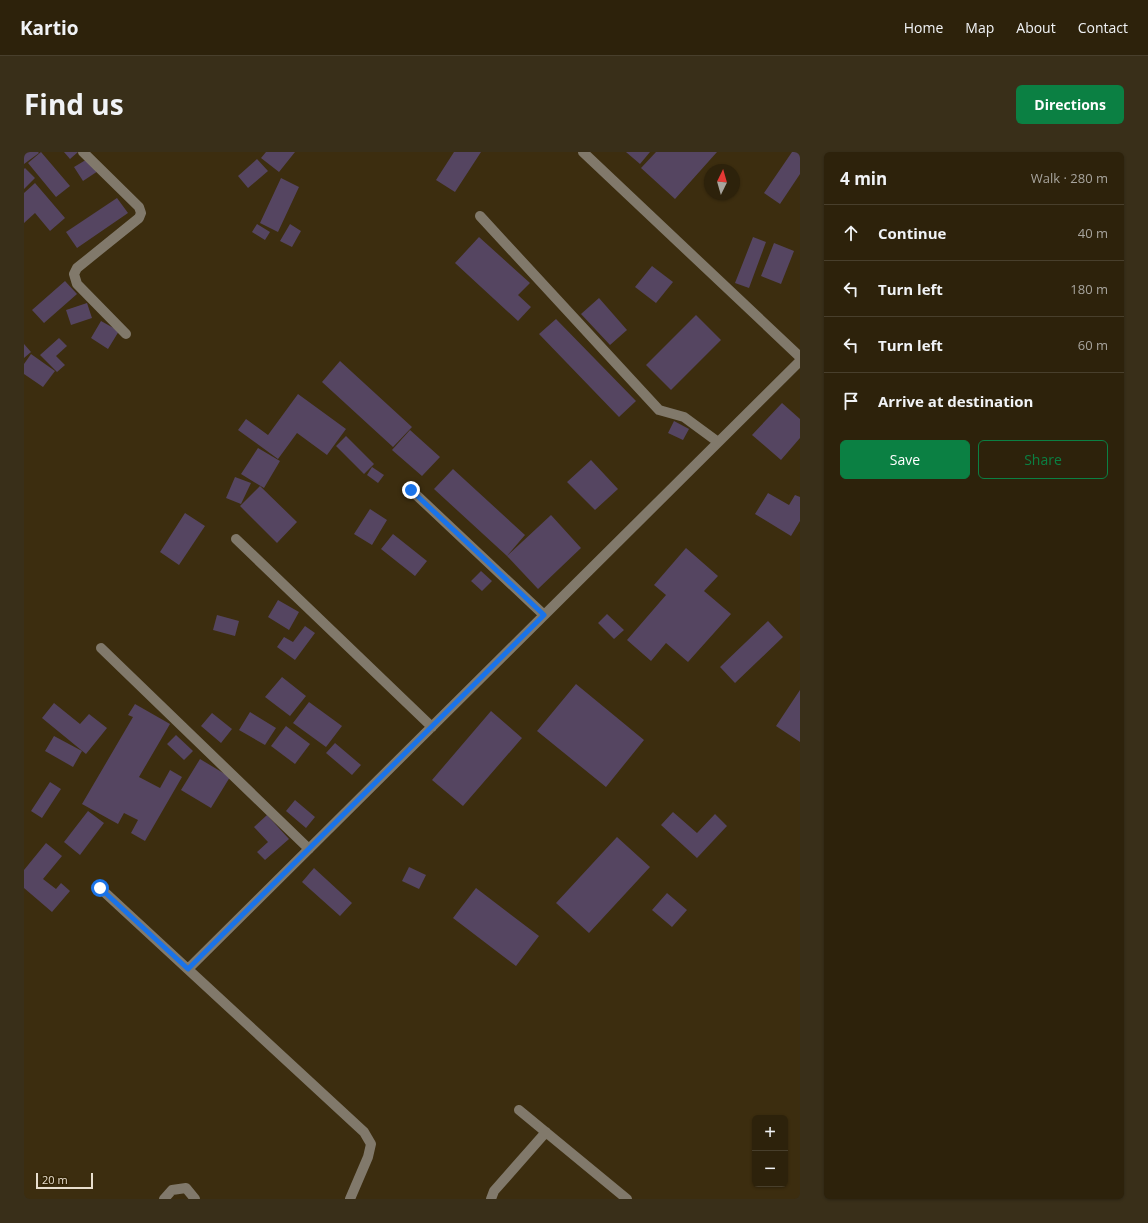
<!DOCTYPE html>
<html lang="en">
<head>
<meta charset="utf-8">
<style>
  :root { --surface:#2d220b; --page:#392f19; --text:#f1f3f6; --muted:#a7a49d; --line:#483f2c; --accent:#0b8043 }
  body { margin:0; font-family:"Open Sans",sans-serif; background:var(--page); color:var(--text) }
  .controls { position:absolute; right:12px; bottom:12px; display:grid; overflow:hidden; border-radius:6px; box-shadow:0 1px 3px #0004 }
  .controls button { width:36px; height:36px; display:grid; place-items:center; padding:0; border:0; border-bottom:1px solid var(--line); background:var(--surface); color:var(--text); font:20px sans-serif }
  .compass { position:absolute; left:680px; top:12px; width:36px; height:36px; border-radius:50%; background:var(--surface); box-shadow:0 1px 3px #0004; rotate:5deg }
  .scale { position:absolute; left:12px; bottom:10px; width:57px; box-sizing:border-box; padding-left:4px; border:2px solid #e8dece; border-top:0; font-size:11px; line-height:14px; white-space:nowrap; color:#e8dece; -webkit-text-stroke:3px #322304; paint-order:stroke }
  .stop { position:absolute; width:12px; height:12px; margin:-9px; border:3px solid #1a73e8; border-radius:50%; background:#fff }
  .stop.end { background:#1a73e8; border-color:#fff; box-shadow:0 1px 4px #0008 }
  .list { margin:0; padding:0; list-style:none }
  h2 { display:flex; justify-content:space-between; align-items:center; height:52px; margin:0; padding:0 16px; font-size:17px }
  h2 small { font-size:13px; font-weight:400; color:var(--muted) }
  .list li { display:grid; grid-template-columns:26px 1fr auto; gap:12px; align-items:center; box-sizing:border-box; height:56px; padding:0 16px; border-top:1px solid var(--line) }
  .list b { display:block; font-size:15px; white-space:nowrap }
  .list em { font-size:13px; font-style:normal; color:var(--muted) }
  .actions { display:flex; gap:8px; padding:12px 16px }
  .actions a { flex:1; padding:9px 0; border:1px solid var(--accent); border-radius:6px; text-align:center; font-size:14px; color:var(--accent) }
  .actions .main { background:var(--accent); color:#fff }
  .icon { flex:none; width:22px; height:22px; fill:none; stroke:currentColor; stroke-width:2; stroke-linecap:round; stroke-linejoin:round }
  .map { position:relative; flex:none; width:776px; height:1047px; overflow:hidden; border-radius:6px }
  header { display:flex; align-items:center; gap:24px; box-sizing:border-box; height:56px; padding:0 20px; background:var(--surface); border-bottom:1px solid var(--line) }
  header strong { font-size:19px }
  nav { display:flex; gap:22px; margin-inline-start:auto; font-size:14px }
  .intro { display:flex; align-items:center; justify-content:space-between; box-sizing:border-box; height:96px; padding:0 24px }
  h1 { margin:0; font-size:28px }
  .button { padding:10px 18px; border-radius:6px; background:var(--accent); color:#fff; font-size:14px; font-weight:700 }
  main { display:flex; gap:24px; padding:0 24px }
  aside { flex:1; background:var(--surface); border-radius:6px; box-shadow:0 1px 3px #0004 }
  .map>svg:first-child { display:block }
  .building { fill:#554561 }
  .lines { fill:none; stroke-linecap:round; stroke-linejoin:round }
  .minor { stroke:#81796b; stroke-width:10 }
  .route { stroke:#1a73e8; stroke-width:5 }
</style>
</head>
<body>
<header>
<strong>Kartio</strong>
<nav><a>Home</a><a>Map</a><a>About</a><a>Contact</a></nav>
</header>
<div class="intro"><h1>Find us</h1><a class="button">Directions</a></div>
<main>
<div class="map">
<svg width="776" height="1047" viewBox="0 0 776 1047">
  <rect width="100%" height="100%" fill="#3c2d0f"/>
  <!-- building -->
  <path class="building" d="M0,0H14L15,1L0,12Z
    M17,0L46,34L32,45L4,11Z
    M40,0H54L46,7Z
    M242,0H271L255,20L237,6Z
    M430,0H457L431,40L412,28Z
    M602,0H626L616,12Z
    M632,0H693L651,47L617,16Z
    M768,0H776V22L756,52L740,41Z
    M65,6L74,19L59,29L50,15Z
    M233,7L244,19L224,36L214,24Z
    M1,16L11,26L0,37V17Z
    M257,26L275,35L254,80L236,71Z
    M11,31L41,66L26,79L11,61L0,71V41Z
    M93,46L104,61L53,96L42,80Z
    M233,72L246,80L241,88L228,80Z
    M266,72L277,79L268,95L256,89Z
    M455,85L506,131L494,143L507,155L494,169L431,111Z
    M729,85L742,90L725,136L711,131Z
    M750,91L770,99L757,132L737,124Z
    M628,114L649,130L632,151L611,135Z
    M41,129L53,142L20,171L8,158Z
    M575,146L603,178L586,193L557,162Z
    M63,151L68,166L47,173L42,158Z
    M672,163L697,188L647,238L622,213Z
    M532,167L612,249L595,265L515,182Z
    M77,169L95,179L84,197L67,186Z
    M35,186L43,194L32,204L41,213L33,220L16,203Z
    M0,192L7,200L0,206Z
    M7,202L31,219L19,235L0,222V212Z
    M316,209L388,275L369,295L298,230Z
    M274,242L322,277L303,303L273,281L254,307L214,278L222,267L244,283Z
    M758,251L776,267V286L757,308L728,283Z
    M650,269L665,277L659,288L644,281Z
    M386,278L416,305L398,324L368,298Z
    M322,284L350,312L340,322L312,294Z
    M234,296L256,309L240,336L217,322Z
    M567,308L594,337L571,358L543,330Z
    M348,315L360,323L354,331L343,323Z
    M429,317L501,383L483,404L410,337Z
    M211,325L227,331L217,352L202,346Z
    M236,334L273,370L253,391L216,354Z
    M744,341L765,353L771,343L776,345V369L767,384L731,362Z
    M346,357L363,368L348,393L330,382Z
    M161,361L181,374L155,413L136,400Z
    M527,363L557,396L514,437L483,404Z
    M369,382L403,409L391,424L357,397Z
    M662,396L694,424L680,439L707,462L664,510L642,491L627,509L603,488L642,443L630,433Z
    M457,419L468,429L458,439L447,429Z
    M254,448L275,460L265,478L244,465Z
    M583,462L600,478L590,487L574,471Z
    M193,463L215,469L211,484L189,478Z
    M744,469L759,485L711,531L696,515Z
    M281,474L291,481L271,508L253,495L260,485L269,490Z
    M258,525L282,544L266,564L241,545Z
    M552,532L620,588L582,635L513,579Z
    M776,538V590L752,574Z
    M285,550L318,574L302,595L269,571Z
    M30,551L56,572L65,562L83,576L62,602L18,566Z
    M111,552L146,572L115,625L136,636L146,618L158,625L121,689L107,681L114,668L100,661L94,672L58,652L109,565L104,563Z
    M467,559L498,586L439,654L408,628Z
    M226,560L252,576L241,593L215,578Z
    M188,561L208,577L197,591L177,574Z
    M262,574L286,592L271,612L247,594Z
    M152,583L169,599L160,608L143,592Z
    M30,584L58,599L49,615L21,599Z
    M311,591L337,613L328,623L302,601Z
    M176,607L206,625L187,656L157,638Z
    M26,630L37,637L18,666L7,659Z
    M271,648L291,665L282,676L262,659Z
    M64,659L80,671L56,703L40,690Z
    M649,660L673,681L691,662L703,674L673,706L637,673Z
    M243,663L265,687L241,708L233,700L244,690L230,675Z
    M593,685L626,715L565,781L532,751Z
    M22,691L38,704L19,727L32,737L37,731L46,739L28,760L0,736V718Z
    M385,715L402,723L395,737L378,729Z
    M290,716L328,751L316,764L278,730Z
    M452,736L515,784L492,814L429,766Z
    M643,741L663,758L648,775L628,758Z"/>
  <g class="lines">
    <!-- minor -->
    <path class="minor" d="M59,0L115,55L117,61L115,66L53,116L50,122L53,132L102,182
      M559,0L776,205
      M456,64L635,258L660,265L694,290
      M387,338L520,463
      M212,387L408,575
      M77,496L285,697
      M76,736L340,980L347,992L344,1005L326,1047
      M164,817L776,209
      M495,958L603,1047
      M140,1047L148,1038L162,1036L171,1047
      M467,1047L470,1039L522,980"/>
  </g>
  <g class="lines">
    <!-- route -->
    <path class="route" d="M76,736L164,817L520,463L387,338"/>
  </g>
</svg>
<div class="controls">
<button>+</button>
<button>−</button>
</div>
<svg class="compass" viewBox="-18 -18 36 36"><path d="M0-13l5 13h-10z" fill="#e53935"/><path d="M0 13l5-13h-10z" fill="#a7a49d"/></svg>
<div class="scale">20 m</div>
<div class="stop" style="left:76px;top:736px"></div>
<div class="stop end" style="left:387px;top:338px"></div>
</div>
<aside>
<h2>4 min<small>Walk · 280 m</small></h2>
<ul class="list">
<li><svg class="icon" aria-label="ahead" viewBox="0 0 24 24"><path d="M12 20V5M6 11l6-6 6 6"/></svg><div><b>Continue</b></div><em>40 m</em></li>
<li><svg class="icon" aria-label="left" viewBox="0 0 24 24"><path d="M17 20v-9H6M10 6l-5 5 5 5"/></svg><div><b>Turn left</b></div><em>180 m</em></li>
<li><svg class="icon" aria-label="left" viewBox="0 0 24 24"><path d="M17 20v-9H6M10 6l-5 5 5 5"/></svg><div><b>Turn left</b></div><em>60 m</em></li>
<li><svg class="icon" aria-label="arrive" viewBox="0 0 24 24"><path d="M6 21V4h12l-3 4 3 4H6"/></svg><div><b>Arrive at destination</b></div></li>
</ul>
<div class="actions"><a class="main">Save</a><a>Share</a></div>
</aside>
</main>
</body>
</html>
